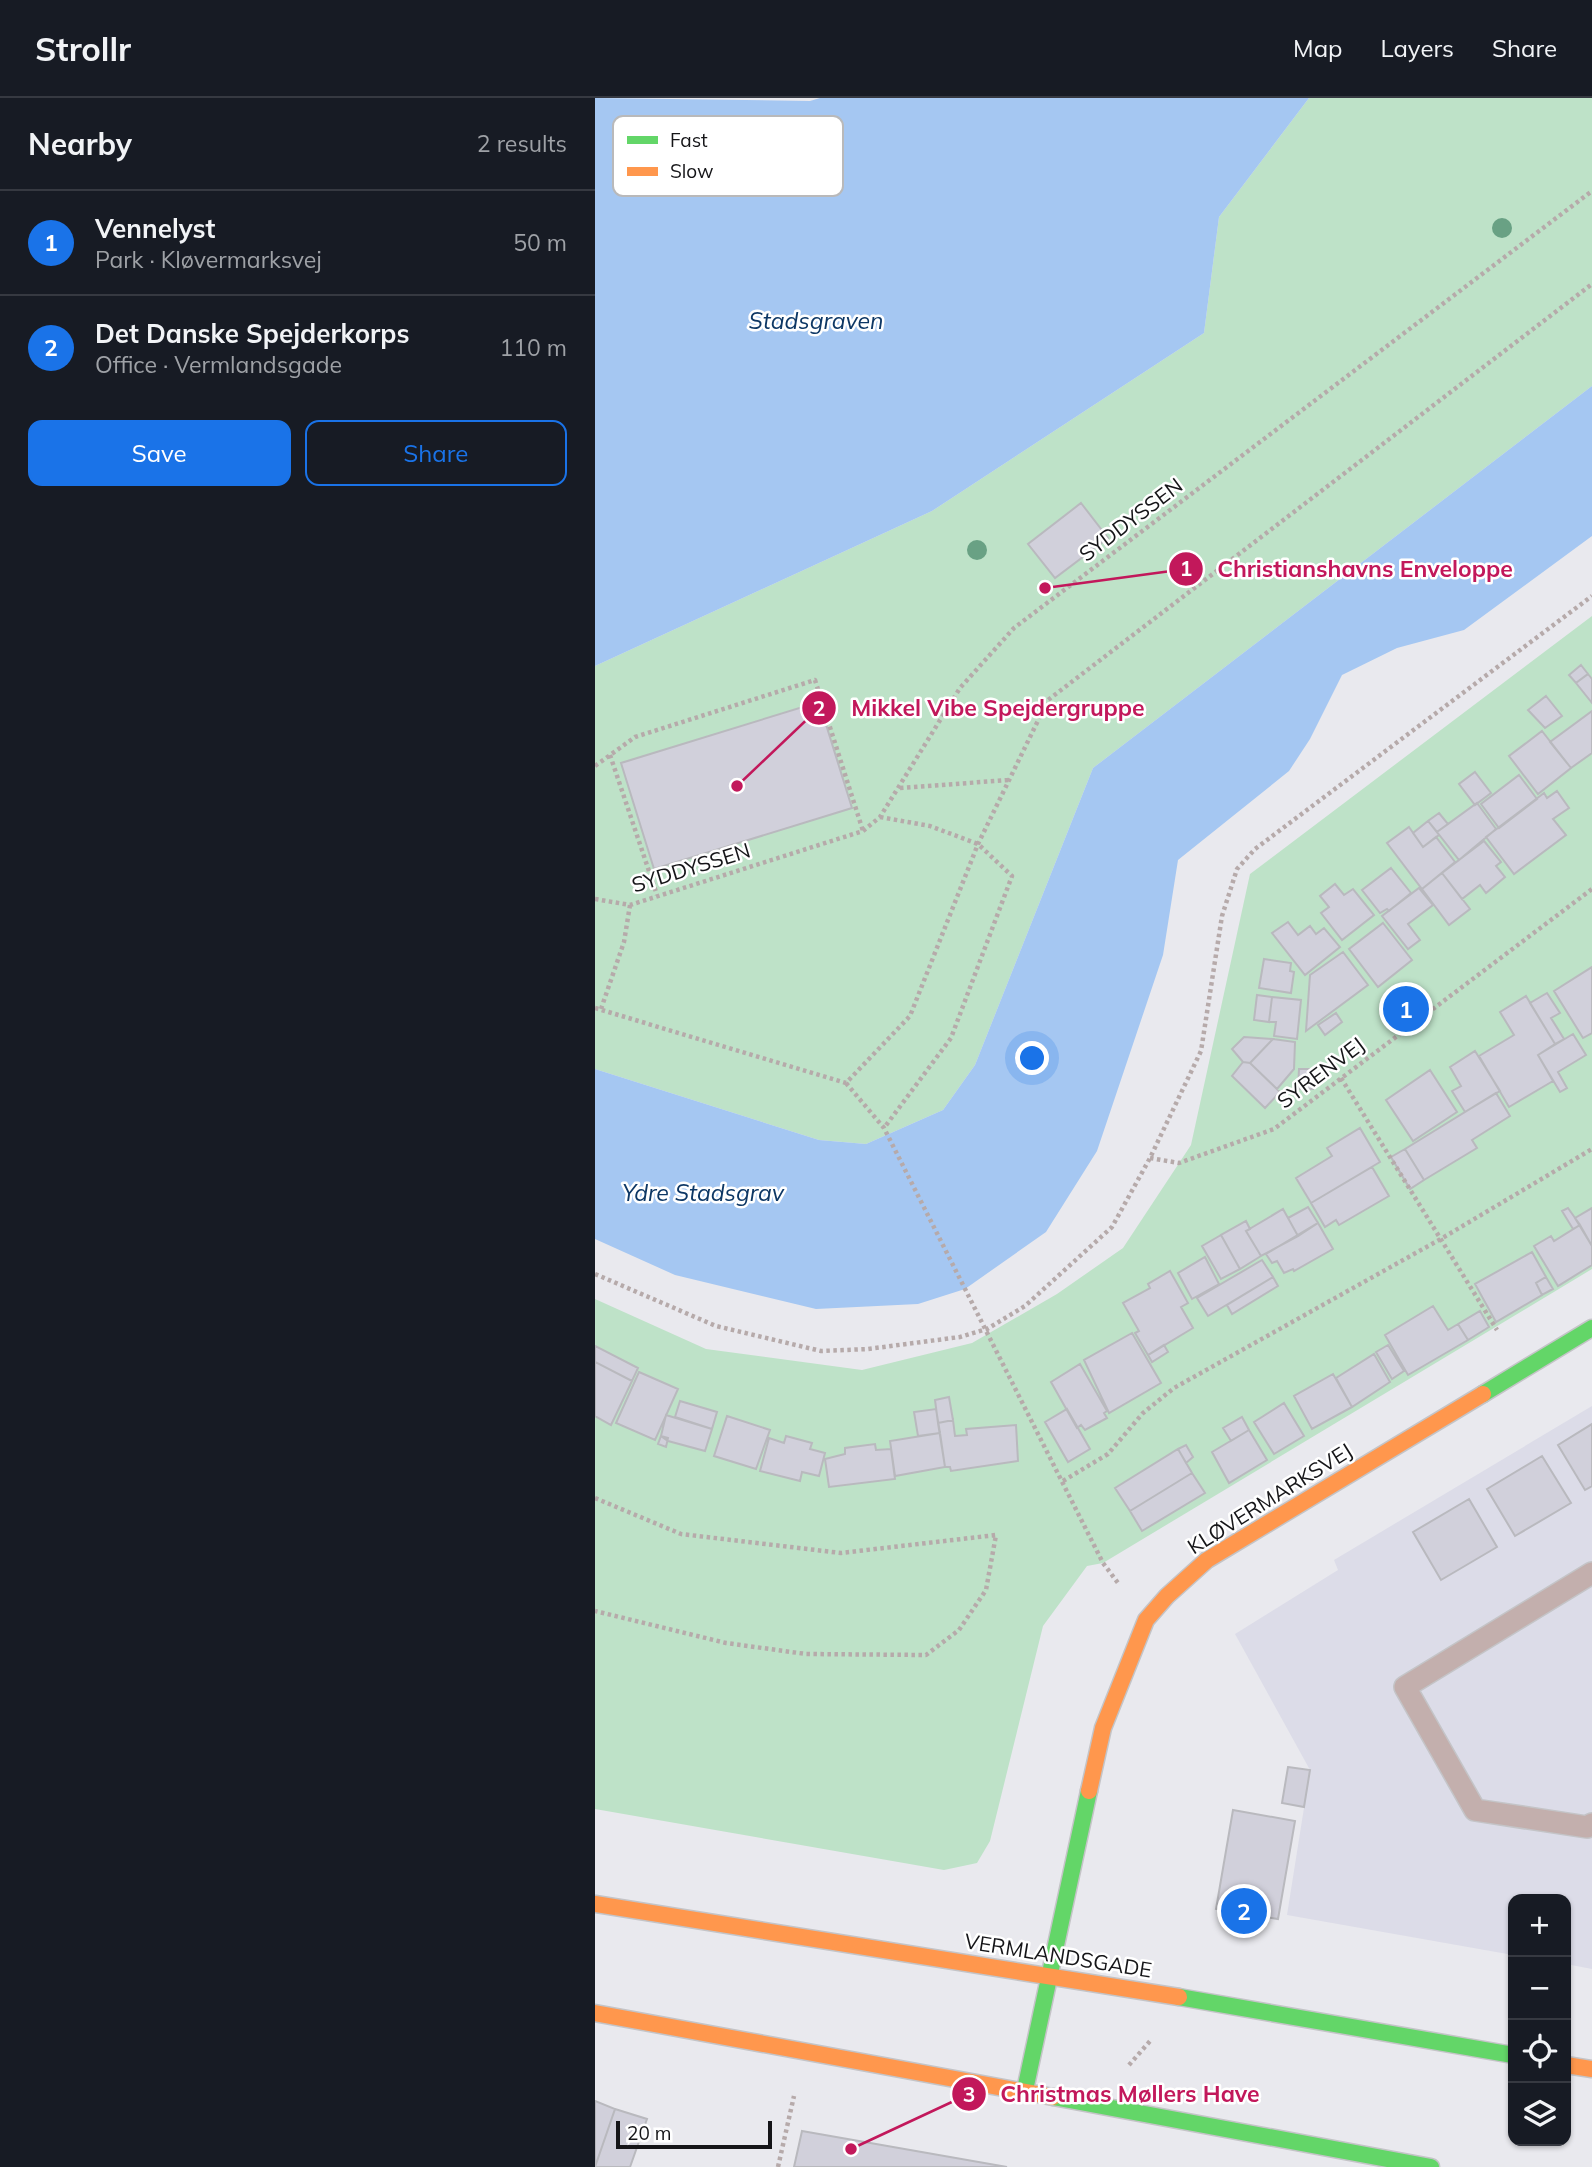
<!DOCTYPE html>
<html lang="en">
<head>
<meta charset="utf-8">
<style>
  :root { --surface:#171b24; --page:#242831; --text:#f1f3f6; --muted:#9ea1a6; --line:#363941; --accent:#1a73e8 }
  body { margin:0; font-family:Mulish,sans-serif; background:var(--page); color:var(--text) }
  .controls { position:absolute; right:21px; bottom:21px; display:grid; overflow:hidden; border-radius:14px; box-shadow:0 2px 5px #0004 }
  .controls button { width:63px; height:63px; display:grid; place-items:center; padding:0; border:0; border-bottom:2px solid var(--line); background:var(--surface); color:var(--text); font:35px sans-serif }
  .scale { position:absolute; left:21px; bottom:18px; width:156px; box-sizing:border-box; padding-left:7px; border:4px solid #151518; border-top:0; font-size:19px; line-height:24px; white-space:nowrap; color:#151518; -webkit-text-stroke:5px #fff; paint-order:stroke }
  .you { position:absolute; left:438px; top:961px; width:24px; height:24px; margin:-18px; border:5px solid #fff; border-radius:50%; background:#1a73e8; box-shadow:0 0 0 10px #1a73e833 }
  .badge { display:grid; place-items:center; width:46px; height:46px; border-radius:50%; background:var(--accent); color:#fff; font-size:23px; font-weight:700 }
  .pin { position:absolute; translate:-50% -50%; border:4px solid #fff; box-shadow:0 2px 7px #0006 }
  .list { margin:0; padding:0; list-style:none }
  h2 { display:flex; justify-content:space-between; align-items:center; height:91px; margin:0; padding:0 28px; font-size:30px }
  h2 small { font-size:23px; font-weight:400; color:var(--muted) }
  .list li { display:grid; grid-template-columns:46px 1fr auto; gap:21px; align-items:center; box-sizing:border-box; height:105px; padding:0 28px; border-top:2px solid var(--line) }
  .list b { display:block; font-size:26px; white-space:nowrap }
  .list p { margin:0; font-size:23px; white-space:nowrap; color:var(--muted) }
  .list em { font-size:23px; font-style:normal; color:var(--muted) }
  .actions { display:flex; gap:14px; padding:21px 28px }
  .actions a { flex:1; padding:16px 0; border:2px solid var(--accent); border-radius:14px; text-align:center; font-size:24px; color:var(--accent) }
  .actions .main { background:var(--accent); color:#fff }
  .icon { flex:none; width:38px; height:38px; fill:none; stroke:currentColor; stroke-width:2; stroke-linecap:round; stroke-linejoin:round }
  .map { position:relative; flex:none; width:997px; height:2069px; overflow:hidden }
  header { display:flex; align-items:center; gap:42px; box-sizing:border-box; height:98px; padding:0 35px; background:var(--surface); border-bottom:2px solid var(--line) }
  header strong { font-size:33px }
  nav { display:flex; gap:38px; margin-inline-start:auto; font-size:24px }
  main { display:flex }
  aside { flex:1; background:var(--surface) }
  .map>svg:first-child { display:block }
  .built { fill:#dcdce8 }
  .green { fill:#bee2c8 }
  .water { fill:#a5c7f2 }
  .building { fill:#d1d0db; stroke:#b9b9be; stroke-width:2 }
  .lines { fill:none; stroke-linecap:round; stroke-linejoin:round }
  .lane-casing { stroke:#c4c4c7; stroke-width:24 }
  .fast-casing { stroke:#c4c4c7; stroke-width:19 }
  .slow-casing { stroke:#c4c4c7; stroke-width:19 }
  .path { stroke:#b6aaaa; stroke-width:4.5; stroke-dasharray:3.5 3.5; stroke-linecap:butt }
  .lane { stroke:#c3afad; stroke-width:21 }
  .fast { stroke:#63d668; stroke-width:16 }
  .slow { stroke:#ff974d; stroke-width:16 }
  .tree { fill:#69a184 }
  .labels { text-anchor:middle; stroke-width:5; stroke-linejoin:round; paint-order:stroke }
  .street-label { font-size:21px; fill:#151518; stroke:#fff }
  .water-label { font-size:23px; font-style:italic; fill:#0d3765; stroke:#fff }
  .key { fill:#fff; stroke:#b9b9ba; stroke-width:2 }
  .key-label { font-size:19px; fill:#151518 }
  .leader { fill:none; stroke:#c2185b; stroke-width:2.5 }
  .callout-dot { fill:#c2185b; stroke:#fff; stroke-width:2.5 }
  .mark-label { font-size:21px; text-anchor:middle; font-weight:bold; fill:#fff }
  .callout-label { font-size:23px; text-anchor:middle; font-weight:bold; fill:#c2185b; stroke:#fff; stroke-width:5; stroke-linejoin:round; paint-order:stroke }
</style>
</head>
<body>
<header>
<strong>Strollr</strong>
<nav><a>Map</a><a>Layers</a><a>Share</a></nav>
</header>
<main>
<aside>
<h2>Nearby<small>2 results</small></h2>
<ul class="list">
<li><span class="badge">1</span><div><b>Vennelyst</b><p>Park · Kløvermarksvej</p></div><em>50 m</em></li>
<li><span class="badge">2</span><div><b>Det Danske Spejderkorps</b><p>Office · Vermlandsgade</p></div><em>110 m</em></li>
</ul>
<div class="actions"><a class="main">Save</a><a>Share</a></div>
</aside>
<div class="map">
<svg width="997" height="2069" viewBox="0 0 997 2069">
  <rect width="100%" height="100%" fill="#e9e9ee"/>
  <!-- built -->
  <path class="built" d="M997,1308V1871L971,1866V1801H918V1857L692,1817L715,1672L640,1536L743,1472L739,1462Z"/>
  <!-- green -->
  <path class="green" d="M714,0H997V288L498,670L380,967L348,1012L271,1046L224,1042L0,971V568L337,413L609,235L624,119Z
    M997,518V1171L508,1465L492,1468L448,1528L395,1743L382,1765L349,1772L0,1711V1201L111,1251L267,1272L377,1245L462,1196L528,1150L596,1047L655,776Z"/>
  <!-- water -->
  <path class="water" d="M0,0L215,3L225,0H714L624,119L609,235L337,413L0,568Z
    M997,288V438L869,532L802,550L747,577L715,641L694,673L583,762L568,857L502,1053L451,1134L370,1191L323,1206L221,1211L80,1177L0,1141V971L224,1042L271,1046L348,1012L380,967L498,670Z"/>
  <!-- building -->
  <path class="building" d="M486,405L513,440L460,480L433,446Z
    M986,567L993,576L981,585L974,577Z
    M993,576L997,581V605L981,585Z
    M951,598L967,618L950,630L933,612Z
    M224,604L257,710L59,771L26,665Z
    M997,613V655L976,670L955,644Z
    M947,633L976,670L943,696L914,658Z
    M880,674L896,695L880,707L864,686Z
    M924,677L942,701L904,730L886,706Z
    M962,693L974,710L958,721L971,737L919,776L891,739L949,695L952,700Z
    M882,705L901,731L864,762L842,734Z
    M844,715L853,726L842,734L833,723Z
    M833,723L844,737L828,749L818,735Z
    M814,729L828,749L841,739L860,764L827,791L792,745Z
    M889,743L906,764L901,768L910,779L891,795L885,787L867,801L847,775Z
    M796,770L816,795L794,813L792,811L785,815L767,792Z
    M847,775L875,811L854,827L827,791Z
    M740,786L749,797L758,791L779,817L747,842L726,815L734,809L725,798Z
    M824,790L838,807L813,826L825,842L813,851L787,818Z
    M693,824L703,837L715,828L721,836L729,830L745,849L710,877L677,835Z
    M788,825L817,862L783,889L754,851Z
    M748,854L773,887L711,933L715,877Z
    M669,861L696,865L695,873L699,874L696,895L664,890Z
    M997,869V935L988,940L959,893Z
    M952,895L965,915L956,920L969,941L960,946L935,905Z
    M662,897L677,899L674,924L659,922Z
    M931,898L960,946L943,957L958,983L914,1009L884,958L919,937L905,914Z
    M677,899L706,902L702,941L679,938L681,924H674Z
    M741,915L747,924L730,937L723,927Z
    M978,936L991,957L963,974L972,990L965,994L943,957Z
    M649,939L678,941L655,965L648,964L637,951Z
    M678,941L700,944L699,971L682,991L655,965Z
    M880,953L905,993L870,1014L857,993L866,988L855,969Z
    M648,964L655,965L685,994L670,1010L637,978Z
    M704,971H719L718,991H703Z
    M835,972L862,1014L818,1043L791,1002Z
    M901,995L915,1018L877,1042L882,1050L829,1082L810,1051Z
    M765,1030L785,1064L716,1105L701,1080L737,1058L732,1050Z
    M810,1051L829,1082L815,1091L796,1059Z
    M777,1069L794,1098L744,1127L741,1122L730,1129L716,1105Z
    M713,1109L723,1125L703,1138L693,1120Z
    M973,1110L985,1127L978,1131L967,1113Z
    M997,1110V1148L980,1120Z
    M688,1111L703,1138L666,1158L651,1133Z
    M651,1123L655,1131L651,1133L666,1158L645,1171L626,1137Z
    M723,1125L738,1151L699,1173L698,1171L689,1175L682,1163L677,1165L671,1156Z
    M985,1127L997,1148V1167L963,1188L939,1148L956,1138L959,1143Z
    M626,1137L645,1171L626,1181L607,1148Z
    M937,1154L951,1179L941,1185L947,1197L901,1224L880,1186Z
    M610,1159L624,1186L597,1201L583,1175Z
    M667,1162L678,1179L613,1218L602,1200Z
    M575,1173L593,1205L586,1209L598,1230L553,1257L540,1235L544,1233L528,1205L555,1190L553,1186Z
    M678,1179L683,1188L637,1216L632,1207Z
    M951,1179L958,1191L947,1197L941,1185Z
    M838,1208L853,1232L863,1226L873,1242L813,1277L790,1237Z
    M885,1213L894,1229L873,1242L863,1226Z
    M537,1235L566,1285L514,1315L489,1262Z
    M569,1247L573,1254L557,1264L553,1257Z
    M793,1247L809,1273L797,1281L781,1254Z
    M0,1248L43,1270L37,1283L0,1264Z
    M779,1256L795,1284L757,1309L741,1280Z
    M0,1264L37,1283L16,1327L0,1318Z
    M485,1266L512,1313L509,1315L512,1320L490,1332L486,1327L482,1330L456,1284Z
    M44,1274L83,1291L60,1342L21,1325Z
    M738,1276L757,1309L717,1331L699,1298Z
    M354,1299L358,1322L343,1325L340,1302Z
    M85,1303L122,1314L117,1331L80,1319Z
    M689,1305L709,1338L679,1356L659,1324Z
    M341,1311L345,1335L323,1338L319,1314Z
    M472,1311L495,1351L473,1364L450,1324Z
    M71,1317L117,1331L110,1353L73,1343L66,1338Z
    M132,1318L175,1332L161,1371L119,1358Z
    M647,1319L654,1332L636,1343L628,1330Z
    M358,1322L360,1338L372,1337L371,1331L421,1327L423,1363L356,1373L355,1369H350L343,1325Z
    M997,1326V1388L990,1392L963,1347Z
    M654,1332L672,1362L634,1385L617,1354Z
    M345,1335L350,1369L300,1378L295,1343Z
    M66,1338L73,1340L71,1349L63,1346Z
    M191,1338L217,1345L215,1351L230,1355L224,1378L207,1374L205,1383L165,1373L174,1340L189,1345Z
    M280,1346L281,1352L296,1351L300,1381L234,1389L230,1361L250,1356V1350Z
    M591,1347L598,1359L591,1365L583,1351Z
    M583,1351L597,1375L535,1413L520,1390Z
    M947,1358L976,1405L920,1438L892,1391Z
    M597,1375L610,1395L547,1433L535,1413Z
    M874,1401L902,1449L846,1482L818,1434Z
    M693,1669L715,1672L709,1709L687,1705Z
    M638,1712L700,1723L683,1821L621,1811Z
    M0,2003L20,2011L0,2069Z
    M20,2011L52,2021L35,2069H0Z
    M207,2033L412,2069H199Z"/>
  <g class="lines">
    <defs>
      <path id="lane" d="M997,1475L810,1589L880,1712L992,1729L997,1726"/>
      <path id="fast" d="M888,1296L997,1230
        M584,1899L918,1957
        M430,1992L494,1693
        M458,1999L836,2069"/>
      <path id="slow" d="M494,1693L508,1630L551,1522L572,1498L612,1462L888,1296
        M0,1806L584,1899
        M0,1915L458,1999
        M971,1967L997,1971"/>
    </defs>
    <!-- lane casing -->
    <use href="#lane" class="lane-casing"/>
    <!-- fast casing -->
    <use href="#fast" class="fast-casing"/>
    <!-- slow casing -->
    <use href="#slow" class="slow-casing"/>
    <!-- path -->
    <path class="path" d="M15,657L62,797
      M0,668L40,639L220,582L268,733
      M305,690L414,682
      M285,719L335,728L383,746L417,778L356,940L289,1030
      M0,801L35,807L268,733L285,719L365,590L419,530L997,93
      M0,910L251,985L315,918L383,746L453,602L997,186
      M6,911L29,844L35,807
      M746,980L902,1232
      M251,985L289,1030L508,1465L523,1485
      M555,1060L584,1065L679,1031L997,791
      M0,1176L121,1228L226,1253L273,1251L365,1239L392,1231L430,1208L517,1129L555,1060L606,953L627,818L642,771L660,751L997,498
      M468,1383L513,1356L548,1315L579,1290L844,1142L997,1051
      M0,1400L86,1436L246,1455L401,1437L391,1492L364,1532L331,1557L211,1556L131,1545L0,1513
      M534,1967L556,1942
      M183,2069L199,1998"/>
    <!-- lane -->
    <use href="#lane" class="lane"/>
    <!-- fast -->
    <use href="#fast" class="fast"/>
    <!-- slow -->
    <use href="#slow" class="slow"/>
  </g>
  <!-- trees -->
  <g class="tree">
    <circle cx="907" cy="130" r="10"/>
    <circle cx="382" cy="452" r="10"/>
  </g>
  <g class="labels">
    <!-- street labels -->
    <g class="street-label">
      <text transform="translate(536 422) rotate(-37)" y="7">SYDDYSSEN</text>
      <text transform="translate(96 770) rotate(-17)" y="7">SYDDYSSEN</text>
      <text transform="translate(726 975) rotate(-37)" y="7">SYRENVEJ</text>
      <text transform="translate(675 1401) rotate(-32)" y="7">KLØVERMARKSVEJ</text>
      <text transform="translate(463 1858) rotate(9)" y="7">VERMLANDSGADE</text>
    </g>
    <!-- water labels -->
    <g class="water-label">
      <text x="221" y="231">Stadsgraven</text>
      <text x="108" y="1103">Ydre Stadsgrav</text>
    </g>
  </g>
  <!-- legend -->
  <rect x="18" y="18" width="230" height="80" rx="10" class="key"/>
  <rect x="32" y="38" width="31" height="8" fill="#63d668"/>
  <rect x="32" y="69" width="31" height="9" fill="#ff974d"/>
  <g class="key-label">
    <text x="75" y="49">Fast</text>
    <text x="75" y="80">Slow</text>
  </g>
  <!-- callouts -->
  <path class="leader" d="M450 490L591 471M142 688L224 610M256 2051L374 1996"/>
  <g class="callout-dot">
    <circle cx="450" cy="490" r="7"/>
    <circle cx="142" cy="688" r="7"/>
    <circle cx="256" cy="2051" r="7"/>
    <circle cx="591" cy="471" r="18"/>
    <circle cx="224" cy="610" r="18"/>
    <circle cx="374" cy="1996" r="18"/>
  </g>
  <g class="mark-label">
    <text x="591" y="478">1</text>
    <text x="224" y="618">2</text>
    <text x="374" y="2004">3</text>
  </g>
  <g class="callout-label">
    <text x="770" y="479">Christianshavns Enveloppe</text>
    <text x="403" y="618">Mikkel Vibe Spejdergruppe</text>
    <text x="535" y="2004">Christmas Møllers Have</text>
  </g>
</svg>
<div class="controls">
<button>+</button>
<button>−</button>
<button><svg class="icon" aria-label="locate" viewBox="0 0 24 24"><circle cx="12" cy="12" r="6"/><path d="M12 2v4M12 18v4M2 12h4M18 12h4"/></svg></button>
<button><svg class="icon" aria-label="layers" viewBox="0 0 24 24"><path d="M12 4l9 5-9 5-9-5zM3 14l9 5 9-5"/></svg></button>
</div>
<div class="scale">20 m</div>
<div class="you"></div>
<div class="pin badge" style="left:811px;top:911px">1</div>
<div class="pin badge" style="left:649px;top:1813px">2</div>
</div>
</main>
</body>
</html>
